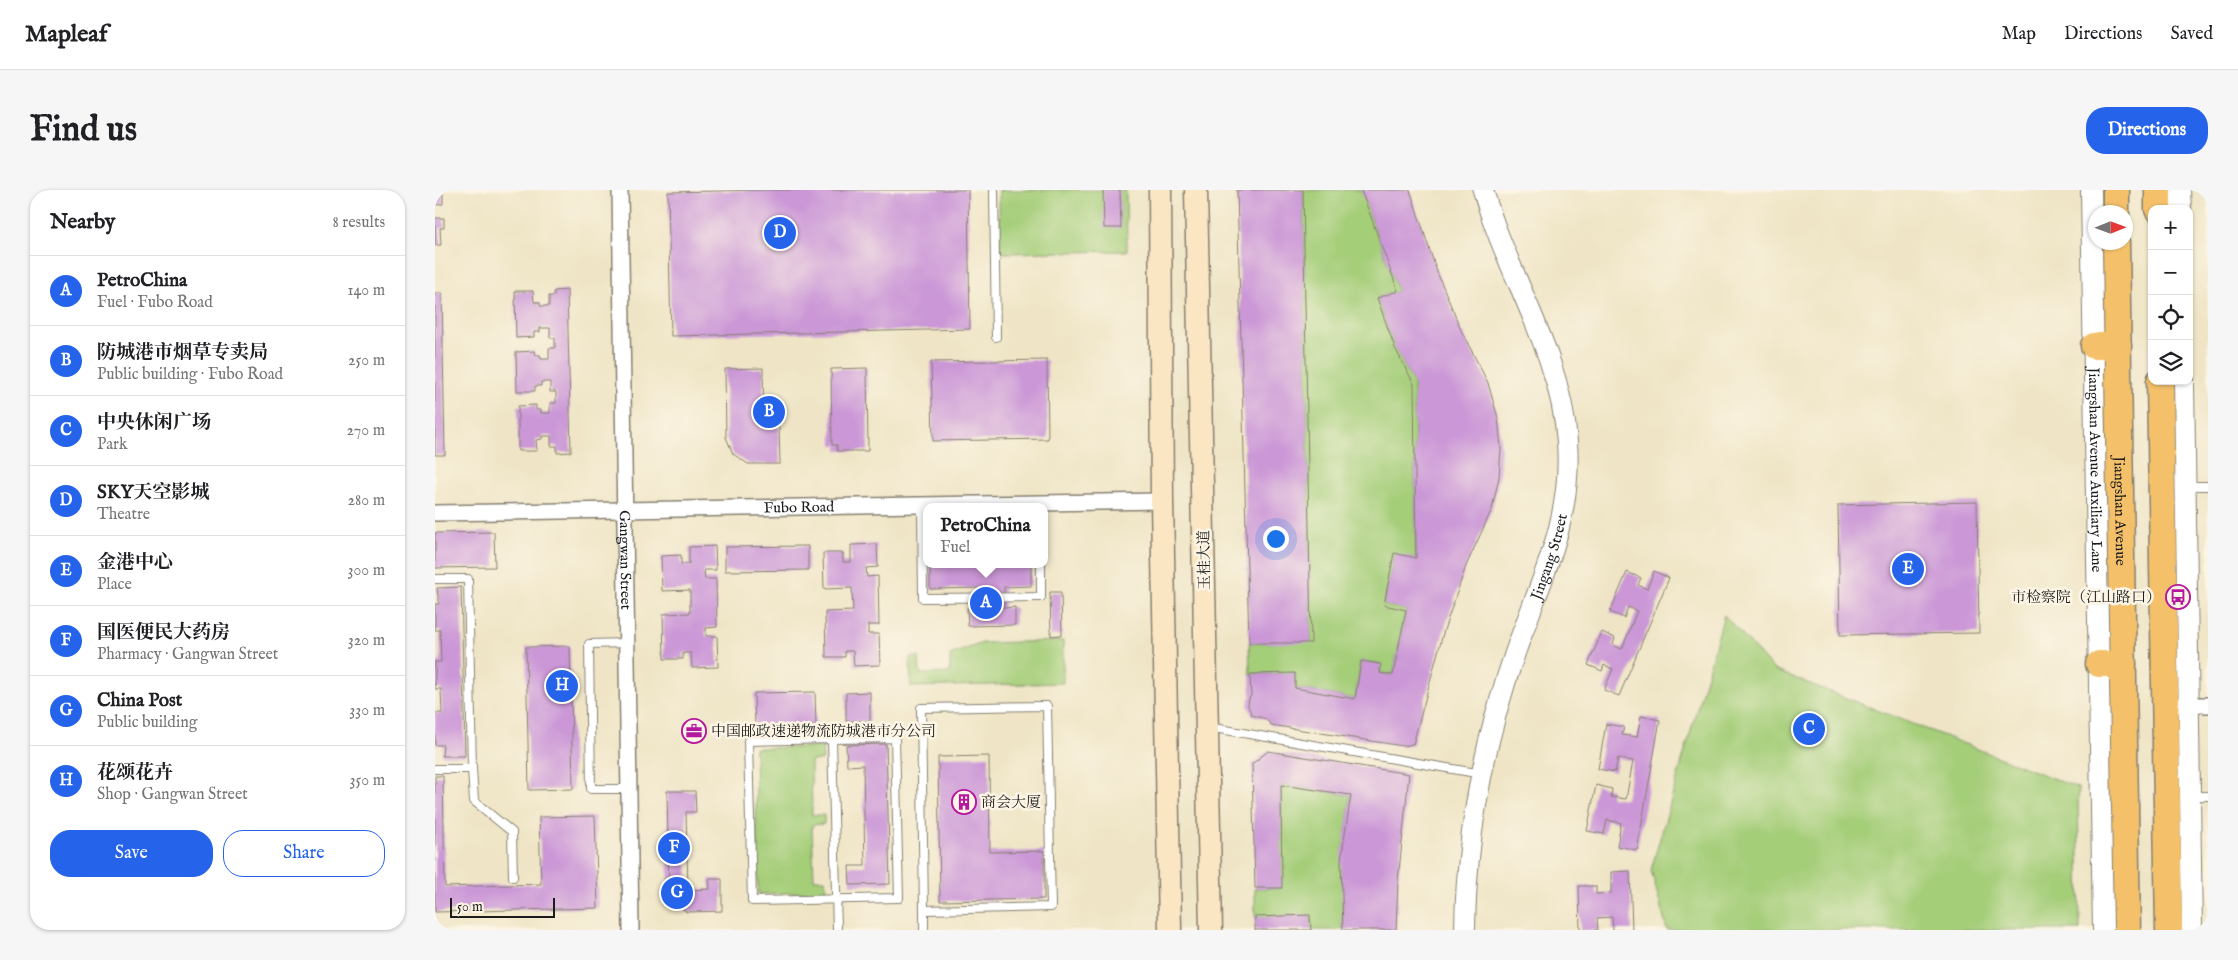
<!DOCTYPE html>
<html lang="en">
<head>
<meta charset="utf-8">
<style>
  :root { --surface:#fff; --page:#f6f6f6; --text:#202124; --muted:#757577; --line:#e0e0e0; --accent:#2563eb }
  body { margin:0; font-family:"IM FELL English","Noto Serif SC",serif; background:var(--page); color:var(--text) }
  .controls { position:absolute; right:15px; top:15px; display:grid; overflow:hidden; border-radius:10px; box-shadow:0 1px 4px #0004 }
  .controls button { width:45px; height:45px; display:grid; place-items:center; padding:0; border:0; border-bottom:1px solid var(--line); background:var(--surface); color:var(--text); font:25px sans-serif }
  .compass { position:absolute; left:1653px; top:15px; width:45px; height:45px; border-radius:50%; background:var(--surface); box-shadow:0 1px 4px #0004; rotate:89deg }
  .scale { position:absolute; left:15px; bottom:12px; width:105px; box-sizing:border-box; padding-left:5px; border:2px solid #1c1c1c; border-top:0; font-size:14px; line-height:18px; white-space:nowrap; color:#1c1c1c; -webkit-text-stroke:4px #fcf5e5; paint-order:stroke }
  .you { position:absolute; left:840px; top:348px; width:18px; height:18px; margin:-12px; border:4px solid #fff; border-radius:50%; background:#1a73e8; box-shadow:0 0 0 8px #1a73e833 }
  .badge { display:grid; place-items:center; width:32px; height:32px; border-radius:50%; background:var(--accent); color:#fff; font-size:16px; font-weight:700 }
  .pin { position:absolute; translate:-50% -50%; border:2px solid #fff; box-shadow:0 1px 5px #0006 }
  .popup { position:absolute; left:488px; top:313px; width:125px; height:65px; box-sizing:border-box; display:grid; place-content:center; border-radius:10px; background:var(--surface); filter:drop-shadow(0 1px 4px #0005); font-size:16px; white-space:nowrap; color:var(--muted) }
  .popup b { font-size:19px; color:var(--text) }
  .popup::after { content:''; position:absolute; left:50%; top:100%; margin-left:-10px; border:10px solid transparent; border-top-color:var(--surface) }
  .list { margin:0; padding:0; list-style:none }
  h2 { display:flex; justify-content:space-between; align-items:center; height:65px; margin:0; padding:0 20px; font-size:21px }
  h2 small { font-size:16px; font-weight:400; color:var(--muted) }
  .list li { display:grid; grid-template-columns:32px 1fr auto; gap:15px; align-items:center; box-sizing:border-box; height:70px; padding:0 20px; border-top:1px solid var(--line) }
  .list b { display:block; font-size:19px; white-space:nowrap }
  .list p { margin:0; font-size:16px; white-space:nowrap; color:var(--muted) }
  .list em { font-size:16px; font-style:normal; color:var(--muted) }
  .actions { display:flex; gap:10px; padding:15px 20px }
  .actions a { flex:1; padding:11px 0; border:1px solid var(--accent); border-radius:20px; text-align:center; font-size:18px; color:var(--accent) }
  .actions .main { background:var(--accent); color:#fff }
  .icon { flex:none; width:28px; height:28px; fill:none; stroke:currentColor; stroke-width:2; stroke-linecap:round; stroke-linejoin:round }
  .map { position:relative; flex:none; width:1773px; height:740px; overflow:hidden; border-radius:20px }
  header { display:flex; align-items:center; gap:30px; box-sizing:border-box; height:70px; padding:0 25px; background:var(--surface); border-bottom:1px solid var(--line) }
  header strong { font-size:24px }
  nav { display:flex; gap:28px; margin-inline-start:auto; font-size:18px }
  .intro { display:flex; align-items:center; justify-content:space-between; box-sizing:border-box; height:120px; padding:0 30px }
  h1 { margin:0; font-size:35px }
  .button { padding:12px 22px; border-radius:20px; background:var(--accent); color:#fff; font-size:18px; font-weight:700 }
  main { display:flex; gap:30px; padding:0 30px }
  aside { flex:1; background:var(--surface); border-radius:20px; box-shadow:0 1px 4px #0004 }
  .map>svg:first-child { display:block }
  .green { fill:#a5ce79; stroke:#60754a }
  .building { fill:#cb97d7 }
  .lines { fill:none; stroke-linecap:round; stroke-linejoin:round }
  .service-casing { stroke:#868071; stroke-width:10 }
  .minor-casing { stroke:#868071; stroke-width:18 }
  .tertiary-casing { stroke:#868071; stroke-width:22 }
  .secondary-casing { stroke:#868071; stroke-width:25 }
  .trunk-casing { stroke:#868071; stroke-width:29 }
  .service { stroke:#fff; stroke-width:8 }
  .minor { stroke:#fff; stroke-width:15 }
  .tertiary { stroke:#fff; stroke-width:20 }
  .secondary { stroke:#fbe6c3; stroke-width:22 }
  .trunk { stroke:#f4c16a; stroke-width:26 }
  .labels { text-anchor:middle; stroke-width:5; stroke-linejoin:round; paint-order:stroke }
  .street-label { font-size:15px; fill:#1c1c1c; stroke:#fcf5e5 }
  .poi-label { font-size:15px; fill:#1c1c1c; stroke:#fcf5e5; text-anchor:start }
</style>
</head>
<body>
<header>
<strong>Mapleaf</strong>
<nav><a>Map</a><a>Directions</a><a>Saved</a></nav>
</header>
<div class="intro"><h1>Find us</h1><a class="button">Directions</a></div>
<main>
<aside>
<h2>Nearby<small>8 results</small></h2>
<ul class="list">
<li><span class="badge">A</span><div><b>PetroChina</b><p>Fuel · Fubo Road</p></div><em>140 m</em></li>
<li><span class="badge">B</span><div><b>防城港市烟草专卖局</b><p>Public building · Fubo Road</p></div><em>250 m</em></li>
<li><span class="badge">C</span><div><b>中央休闲广场</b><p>Park</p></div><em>270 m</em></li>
<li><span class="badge">D</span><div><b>SKY天空影城</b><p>Theatre</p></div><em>280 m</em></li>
<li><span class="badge">E</span><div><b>金港中心</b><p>Place</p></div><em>300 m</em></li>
<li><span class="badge">F</span><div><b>国医便民大药房</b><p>Pharmacy · Gangwan Street</p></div><em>320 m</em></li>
<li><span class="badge">G</span><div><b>China Post</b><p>Public building</p></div><em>330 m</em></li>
<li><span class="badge">H</span><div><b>花颂花卉</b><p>Shop · Gangwan Street</p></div><em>350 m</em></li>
</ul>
<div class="actions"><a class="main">Save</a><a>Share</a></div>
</aside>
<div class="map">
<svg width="1773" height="740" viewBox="0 0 1773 740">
  <rect width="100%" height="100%" fill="#fcf5e5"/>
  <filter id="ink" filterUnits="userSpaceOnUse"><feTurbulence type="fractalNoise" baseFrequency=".02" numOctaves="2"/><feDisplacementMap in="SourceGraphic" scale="10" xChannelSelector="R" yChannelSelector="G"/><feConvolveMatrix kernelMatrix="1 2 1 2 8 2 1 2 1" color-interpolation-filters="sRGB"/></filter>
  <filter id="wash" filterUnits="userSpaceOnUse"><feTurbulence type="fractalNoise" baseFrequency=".0096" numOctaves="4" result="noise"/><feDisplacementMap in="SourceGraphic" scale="20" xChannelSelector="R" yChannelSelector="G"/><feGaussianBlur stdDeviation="1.12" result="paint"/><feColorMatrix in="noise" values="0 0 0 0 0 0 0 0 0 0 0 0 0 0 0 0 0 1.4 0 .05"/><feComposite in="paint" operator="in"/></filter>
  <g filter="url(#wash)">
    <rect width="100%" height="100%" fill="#efe5c6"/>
    <!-- green -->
    <path class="green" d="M564,0H691L692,61L565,63Z
      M868,0H926L963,101L942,108L960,158L979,194L981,368L959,364L949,415L971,420L958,485L945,483L946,474L926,471L920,509L860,498V483L815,484L814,453L876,452Z
      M1289,425L1339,480L1643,598L1645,740H1232L1216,680Z
      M628,451V493L476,497L475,467H484L485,484L515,483V465L547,453Z
      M387,557L388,570L376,571L377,625H389V634L377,635L379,689H390L391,702L323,704L320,558Z
      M846,595L916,605L907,670L908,740H876L875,725L820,727V698H846Z"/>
    <g id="blocks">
      <!-- building -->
      <path class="building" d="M0,0H4V4L8,3V14L0,15Z
        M332,0H533L535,139L236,146L233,2Z
        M668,0H685L686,38H669Z
        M802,0H868L876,453H814Z
        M926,0H975L1002,82L1026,140L1053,193L1063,228L1066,259L1064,287L1057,319L1031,376L1009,440L978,554L968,556L836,535L831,529L817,525L813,516L814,508L816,506L815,484L860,483V498L920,509L926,471L946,474L945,483L958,485L971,420L949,415L959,363L981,368L979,194L960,158L942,108L963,101Z
        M0,28H9V38H5L6,55H0Z
        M132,100L136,262L122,263V256H116V246H107V249L101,250L102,261H83V216L101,215V220H106V223H115V213H121V202H115V192H106V196H100V201H82L81,162L99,161L100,165H105L106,169H114V158H120V148H115V138H105V142H99V147L81,148L80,101H98L99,112H105V116H114V106H119V101Z
        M0,103H7L10,265H0Z
        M612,170L613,249L498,251L496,172Z
        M328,178L329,237H344L345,274H313L298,264L291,247L290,179Z
        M432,178L433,261H402V255H397L396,179Z
        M1542,312L1544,443L1405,445L1403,315Z
        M59,342L60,377L0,378V343Z
        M442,354L443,377L431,378L432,387L443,386L444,435H433V444H444L445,475L419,476L418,461H410V467H391L390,422L418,421L417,398L389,399L388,363H408V372H416V355Z
        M280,356L281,380H269L270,389H281L282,437L271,438V446H282L283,477L257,478L256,463H248V469H229L228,424L255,423V400L227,401L226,366L246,365V374H254V357Z
        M373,356V380L290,381V357Z
        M495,374H596V396L569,397V418L580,417V435L533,436L532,418H548V398L495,399Z
        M1219,381L1234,388L1184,506L1169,500L1178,479L1169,475L1167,481L1153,475L1167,442L1180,448L1178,455L1187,459L1202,421L1193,417L1189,428L1175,422L1192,382L1206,388L1203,395L1212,399Z
        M26,397L30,566H7L8,555H0V523H7L6,499H0V472H6L5,440H0V414H4L2,398Z
        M615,402H626L627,445L616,446Z
        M135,456L138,599L94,600L91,457Z
        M380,502L381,536L320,537L319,503Z
        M435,502V531H411V503Z
        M1206,526L1225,530L1202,660L1182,656L1186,633L1172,630L1169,644L1152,641L1161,595L1177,599L1176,607L1191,609L1198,571L1183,568L1180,582L1163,579L1171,534L1189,537L1187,545L1202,547Z
        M451,554L455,694L415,695L414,676H430L428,575L412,576L411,555Z
        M833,561L974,584L963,691L961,740H908L906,670L916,605L846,595L847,698H820L817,574Z
        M554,566L555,662L609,661V709L505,711L503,567Z
        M0,586H8L10,697L106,694L104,627L160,626L163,718L0,722Z
        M232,601H260L261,622H251L253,700L275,699L274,689H287V721L251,722L234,703Z
        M1195,681L1197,740H1178L1177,727L1162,728L1163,740H1145L1144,696H1161V704L1176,703V682Z
        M875,725L876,740H820V727Z"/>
    </g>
  </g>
  <g filter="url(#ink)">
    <use href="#blocks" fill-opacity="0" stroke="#868071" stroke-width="1"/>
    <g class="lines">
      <defs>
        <path id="service" d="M559,0L561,147
          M1752,296H1773
          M487,316L488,408L606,407V374
          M0,389H33L37,579
          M193,453L154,454L156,599H195
          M773,537L1047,584
          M397,549L460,548L464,708L317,711L313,551L397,549L402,740
          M0,579H37L39,611L77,642L78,687
          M1755,606H1773
          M489,720L616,717L612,516L486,518L489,720V740"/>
        <g id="minor">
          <path id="s1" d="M185,0L196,740"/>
          <path id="s2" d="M0,323L727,311"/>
          <path d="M1744,515H1773"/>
        </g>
        <g id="tertiary">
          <path id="s3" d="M1656,0L1668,740"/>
          <path d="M1745,0L1746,19"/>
          <path d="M1749,191L1757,740"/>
          <path id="s4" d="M1030,740C1031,647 1049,552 1080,463C1105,391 1138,331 1132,252C1126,162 1072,85 1048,0"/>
        </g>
        <path id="secondary" d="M725,0L727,311L735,740
          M761,0L776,740"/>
        <g id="trunk">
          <path d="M1681,0V22"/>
          <path d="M1723,0V19"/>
          <path id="s5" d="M1681,52L1692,740"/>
          <path d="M1659,156H1683"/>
          <path d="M1725,191L1734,740"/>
          <path d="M1664,474H1688"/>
        </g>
      </defs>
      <!-- service casing -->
      <use href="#service" class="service-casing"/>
      <!-- minor casing -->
      <use href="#minor" class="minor-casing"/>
      <!-- tertiary casing -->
      <use href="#tertiary" class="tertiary-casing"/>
      <!-- secondary casing -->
      <use href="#secondary" class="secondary-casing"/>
      <!-- trunk casing -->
      <use href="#trunk" class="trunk-casing"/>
      <!-- service -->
      <use href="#service" class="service"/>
      <!-- minor -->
      <use href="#minor" class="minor"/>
      <!-- tertiary -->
      <use href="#tertiary" class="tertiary"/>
      <!-- secondary -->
      <use href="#secondary" class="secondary"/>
      <!-- trunk -->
      <use href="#trunk" class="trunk"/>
    </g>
  </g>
  <!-- icons -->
  <defs>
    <symbol id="bus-ring" viewBox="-11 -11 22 22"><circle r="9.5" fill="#fcf5e5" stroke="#b5179e" stroke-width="1.5"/><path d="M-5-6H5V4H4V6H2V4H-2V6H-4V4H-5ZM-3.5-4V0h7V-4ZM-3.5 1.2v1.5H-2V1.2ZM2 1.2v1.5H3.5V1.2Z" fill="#b5179e"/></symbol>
    <symbol id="office-ring" viewBox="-11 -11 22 22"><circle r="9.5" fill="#fcf5e5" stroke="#b5179e" stroke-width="1.5"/><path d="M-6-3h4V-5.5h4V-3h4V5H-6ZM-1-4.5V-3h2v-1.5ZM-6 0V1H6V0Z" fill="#b5179e"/></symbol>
    <symbol id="building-ring" viewBox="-11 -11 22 22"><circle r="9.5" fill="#fcf5e5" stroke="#b5179e" stroke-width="1.5"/><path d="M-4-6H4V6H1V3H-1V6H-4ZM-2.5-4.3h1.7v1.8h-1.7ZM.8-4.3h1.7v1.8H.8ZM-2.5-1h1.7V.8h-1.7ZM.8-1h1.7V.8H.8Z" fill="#b5179e"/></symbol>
  </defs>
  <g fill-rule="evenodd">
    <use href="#bus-ring" x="1729" y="393" width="28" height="28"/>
    <use href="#office-ring" x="245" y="527" width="28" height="28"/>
    <use href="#building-ring" x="515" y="598" width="28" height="28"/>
  </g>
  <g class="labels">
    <!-- street labels -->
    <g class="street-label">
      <text dy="5" stroke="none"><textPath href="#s3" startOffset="280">Jiangshan Avenue Auxiliary Lane</textPath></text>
      <text dy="5" stroke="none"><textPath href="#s2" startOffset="364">Fubo Road</textPath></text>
      <text dy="5" stroke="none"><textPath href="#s5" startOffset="269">Jiangshan Avenue</textPath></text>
      <text dy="5" stroke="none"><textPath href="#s4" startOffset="385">Jingang Street</textPath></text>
      <text dy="5" stroke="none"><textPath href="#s1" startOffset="370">Gangwan Street</textPath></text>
      <text transform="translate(769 370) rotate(-91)" y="5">玉桂大道</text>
    </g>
    <!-- poi labels -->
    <g class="poi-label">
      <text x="1726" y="412" text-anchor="end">市检察院（江山路口）</text>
      <text x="276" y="546">中国邮政速递物流防城港市分公司</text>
      <text x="546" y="617">商会大厦</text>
    </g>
  </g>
</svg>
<div class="controls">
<button>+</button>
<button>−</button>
<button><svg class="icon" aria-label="locate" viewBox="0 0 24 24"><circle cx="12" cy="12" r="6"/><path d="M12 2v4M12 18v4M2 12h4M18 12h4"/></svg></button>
<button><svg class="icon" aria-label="layers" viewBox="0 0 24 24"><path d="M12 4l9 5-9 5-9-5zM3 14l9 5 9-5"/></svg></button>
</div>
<svg class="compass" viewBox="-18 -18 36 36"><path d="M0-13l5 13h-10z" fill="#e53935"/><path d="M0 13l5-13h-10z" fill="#757577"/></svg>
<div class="scale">50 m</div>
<div class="you"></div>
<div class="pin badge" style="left:551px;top:413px">A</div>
<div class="popup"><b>PetroChina</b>Fuel</div>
<div class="pin badge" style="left:334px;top:222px">B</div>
<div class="pin badge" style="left:1374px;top:539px">C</div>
<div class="pin badge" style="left:345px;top:43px">D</div>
<div class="pin badge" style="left:1473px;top:379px">E</div>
<div class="pin badge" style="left:239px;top:658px">F</div>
<div class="pin badge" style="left:242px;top:703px">G</div>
<div class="pin badge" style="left:127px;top:496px">H</div>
</div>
</main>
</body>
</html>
